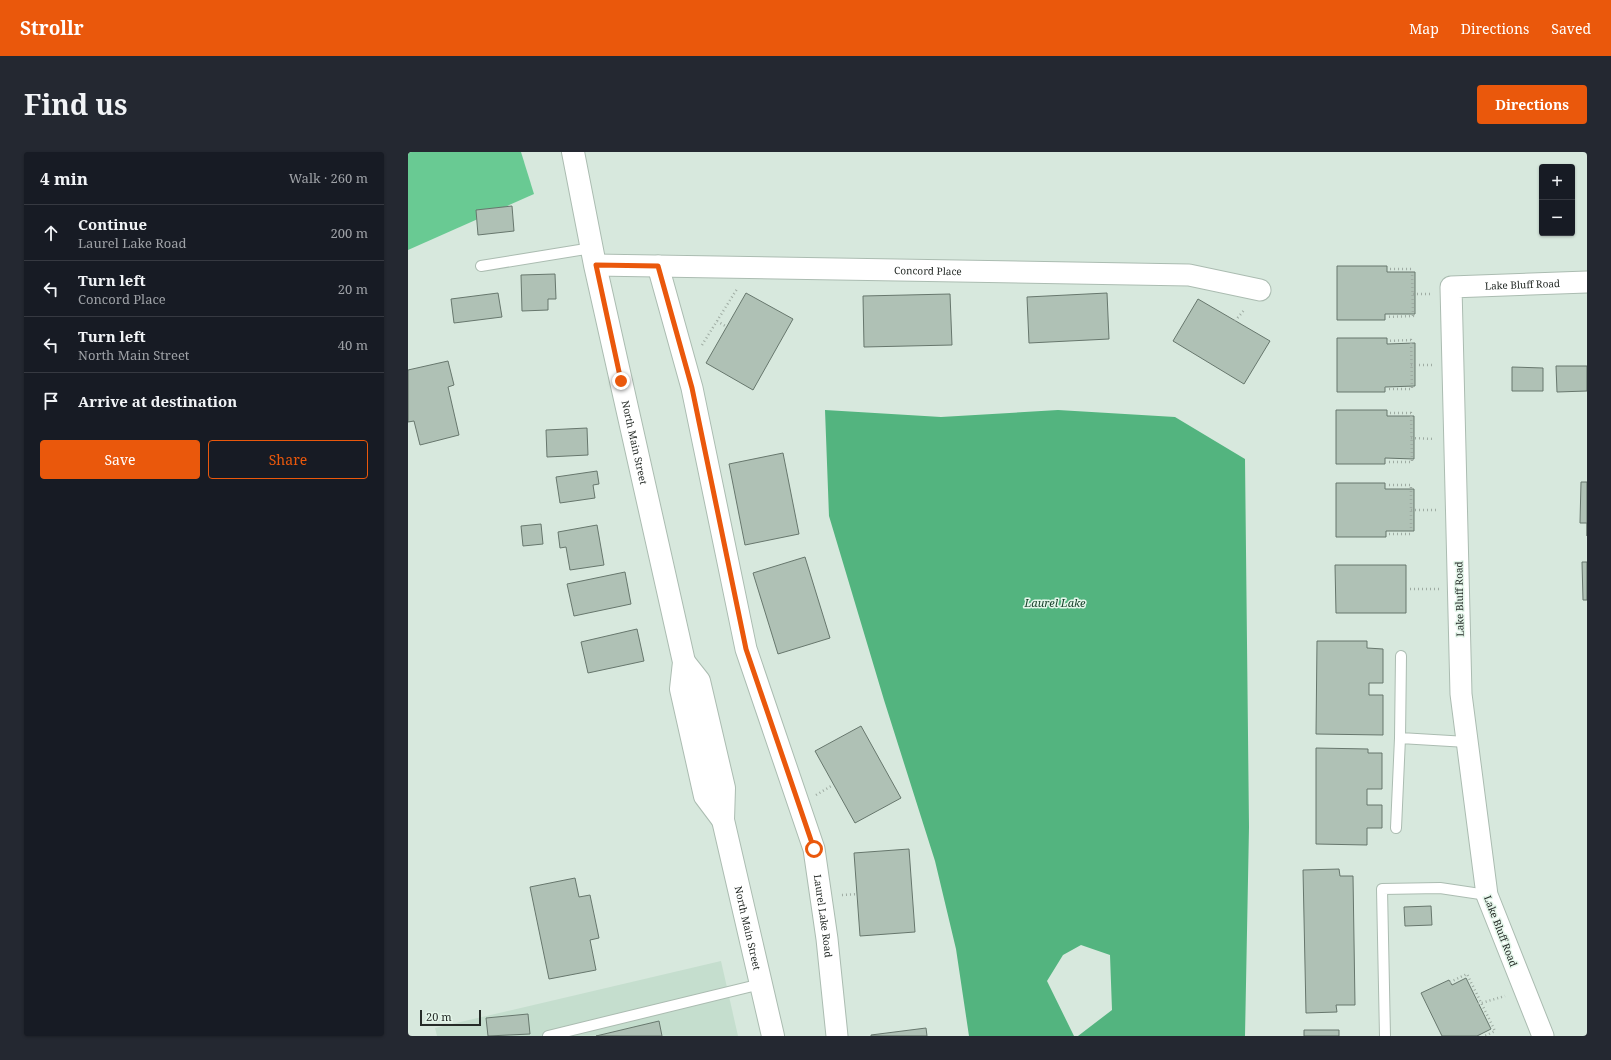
<!DOCTYPE html>
<html lang="en">
<head>
<meta charset="utf-8">
<style>
  :root { --surface:#171b24; --page:#242831; --text:#f1f3f6; --muted:#9ea1a6; --line:#363941; --accent:#ea580c }
  body { margin:0; font-family:"Noto Serif",serif; background:var(--page); color:var(--text) }
  .controls { position:absolute; right:12px; top:12px; display:grid; overflow:hidden; border-radius:4px; box-shadow:0 1px 3px #0004 }
  .controls button { width:36px; height:36px; display:grid; place-items:center; padding:0; border:0; border-bottom:1px solid var(--line); background:var(--surface); color:var(--text); font:20px sans-serif }
  .scale { position:absolute; left:12px; bottom:10px; width:61px; box-sizing:border-box; padding-left:4px; border:2px solid #252b27; border-top:0; font-size:11px; line-height:14px; white-space:nowrap; color:#252b27; -webkit-text-stroke:3px #e4f6ea; paint-order:stroke }
  .stop { position:absolute; width:12px; height:12px; margin:-9px; border:3px solid #ea580c; border-radius:50%; background:#fff }
  .stop.end { background:#ea580c; border-color:#fff; box-shadow:0 1px 4px #0008 }
  .list { margin:0; padding:0; list-style:none }
  h2 { display:flex; justify-content:space-between; align-items:center; height:52px; margin:0; padding:0 16px; font-size:17px }
  h2 small { font-size:13px; font-weight:400; color:var(--muted) }
  .list li { display:grid; grid-template-columns:26px 1fr auto; gap:12px; align-items:center; box-sizing:border-box; height:56px; padding:0 16px; border-top:1px solid var(--line) }
  .list b { display:block; font-size:15px; white-space:nowrap }
  .list p { margin:0; font-size:13px; white-space:nowrap; color:var(--muted) }
  .list em { font-size:13px; font-style:normal; color:var(--muted) }
  .actions { display:flex; gap:8px; padding:12px 16px }
  .actions a { flex:1; padding:9px 0; border:1px solid var(--accent); border-radius:4px; text-align:center; font-size:14px; color:var(--accent) }
  .actions .main { background:var(--accent); color:#fff }
  .icon { flex:none; width:22px; height:22px; fill:none; stroke:currentColor; stroke-width:2; stroke-linecap:round; stroke-linejoin:round }
  .map { position:relative; flex:none; width:1179px; height:884px; overflow:hidden; border-radius:4px }
  header { display:flex; align-items:center; gap:24px; box-sizing:border-box; height:56px; padding:0 20px; background:var(--accent); color:#fff }
  header strong { font-size:19px }
  nav { display:flex; gap:22px; margin-inline-start:auto; font-size:14px }
  .intro { display:flex; align-items:center; justify-content:space-between; box-sizing:border-box; height:96px; padding:0 24px }
  h1 { margin:0; font-size:28px }
  .button { padding:10px 18px; border-radius:4px; background:var(--accent); color:#fff; font-size:14px; font-weight:700 }
  main { display:flex; gap:24px; padding:0 24px }
  aside { flex:1; background:var(--surface); border-radius:4px; box-shadow:0 1px 3px #0004 }
  .map>svg:first-child { display:block }
  .built { fill:#c5dece }
  .forest { fill:#69ca93 }
  .water { fill:#53b47f }
  .building { fill:#afc1b5; stroke:#67776d }
  .lines { fill:none; stroke-linecap:round; stroke-linejoin:round }
  .service-casing { stroke:#abbcb1; stroke-width:12 }
  .minor-casing { stroke:#abbcb1; stroke-width:23 }
  .secondary-casing { stroke:#abbcb1; stroke-width:24 }
  .path { stroke:#9faca3; stroke-width:2.5; stroke-dasharray:1 3; stroke-linecap:butt }
  .service { stroke:#fff; stroke-width:10 }
  .minor { stroke:#fff; stroke-width:21 }
  .secondary { stroke:#fff; stroke-width:22 }
  .route { stroke:#ea580c; stroke-width:5 }
  .labels { text-anchor:middle; stroke-width:3; stroke-linejoin:round; paint-order:stroke }
  .street-label { font-size:10px; fill:#252b27; stroke:#e4f6ea }
  .water-label { font-size:11px; font-style:italic; fill:#18412b; stroke:#e4f6ea }
</style>
</head>
<body>
<header>
<strong>Strollr</strong>
<nav><a>Map</a><a>Directions</a><a>Saved</a></nav>
</header>
<div class="intro"><h1>Find us</h1><a class="button">Directions</a></div>
<main>
<aside>
<h2>4 min<small>Walk · 260 m</small></h2>
<ul class="list">
<li><svg class="icon" aria-label="ahead" viewBox="0 0 24 24"><path d="M12 20V5M6 11l6-6 6 6"/></svg><div><b>Continue</b><p>Laurel Lake Road</p></div><em>200 m</em></li>
<li><svg class="icon" aria-label="left" viewBox="0 0 24 24"><path d="M17 20v-9H6M10 6l-5 5 5 5"/></svg><div><b>Turn left</b><p>Concord Place</p></div><em>20 m</em></li>
<li><svg class="icon" aria-label="left" viewBox="0 0 24 24"><path d="M17 20v-9H6M10 6l-5 5 5 5"/></svg><div><b>Turn left</b><p>North Main Street</p></div><em>40 m</em></li>
<li><svg class="icon" aria-label="arrive" viewBox="0 0 24 24"><path d="M6 21V4h12l-3 4 3 4H6"/></svg><div><b>Arrive at destination</b></div></li>
</ul>
<div class="actions"><a class="main">Save</a><a>Share</a></div>
</aside>
<div class="map">
<svg width="1179" height="884" viewBox="0 0 1179 884">
  <rect width="100%" height="100%" fill="#d7e8dd"/>
  <!-- built -->
  <path class="built" d="M313,809L330,884H29L27,876Z"/>
  <!-- forest -->
  <path class="forest" d="M0,0H113L126,42L0,98Z"/>
  <!-- water -->
  <path class="water" d="M417,258L533,265L650,258L767,265L837,307L841,675L837,884H670L704,858L702,803L673,793L655,803L639,829L666,884H561L548,797L527,709L476,548L421,364Z"/>
  <!-- building -->
  <path class="building" d="M104,54L106,79L70,83L68,58Z
    M929,114H979V120H1007V162H977V168H929Z
    M147,122L148,147H140V158L114,159L113,123Z
    M90,141L94,165L46,171L43,147Z
    M338,141L385,167L345,238L298,211Z
    M699,141L701,187L621,191L619,145Z
    M542,142L544,193L456,195L455,144Z
    M790,147L862,189L836,232L765,189Z
    M929,186H979V192L1007,191V234L977,235V240H929Z
    M40,209L46,233L40,235L51,283L12,293L6,269L0,270V218Z
    M1148,214H1179V239L1149,240Z
    M1104,215L1135,216V239H1104Z
    M928,258H979V264H1006V307L977,306V312H928Z
    M179,276L180,303L139,305L138,278Z
    M375,301L391,382L337,393L321,312Z
    M189,319L191,332L185,333L187,346L152,351L148,325Z
    M1173,330H1179V384V371H1172Z
    M928,331H977V337H1006V379H978V385H928Z
    M133,372L135,392L115,394L113,374Z
    M189,373L196,413L162,418L158,395L152,396L150,380Z
    M397,405L422,486L370,502L345,421Z
    M1174,410H1179V448H1175Z
    M927,413H998V461H928Z
    M217,420L223,452L166,464L159,432Z
    M229,477L236,509L180,521L173,490Z
    M909,489H959V496L975,497V531H961V543H975V583L908,582Z
    M453,574L493,646L447,671L407,599Z
    M908,596L960,597V601H974V637H959V653H974V676H959V693L908,692Z
    M501,697L507,780L452,784L446,701Z
    M931,717L932,724H945L947,853H928L929,860L898,861L895,718Z
    M167,726L171,745L182,743L191,786L182,788L188,818L141,827L122,735Z
    M1023,754L1024,773L997,774L996,755Z
    M1058,826L1083,877L1069,884H1034L1013,841L1041,828L1044,833Z
    M120,862L122,882L80,884L78,866Z
    M251,869L254,884H188Z
    M518,876L519,884H463V883Z
    M896,878H931V884H896Z"/>
  <g class="lines">
    <defs>
      <path id="service" d="M73,114L184,96
        M993,504L992,586L1059,590
        M988,676L992,586
        M140,884L353,832
        M977,884L974,737L1032,736L1079,743"/>
      <g id="minor">
        <path id="s1" d="M187,113L781,123L852,138"/>
        <path id="s2" d="M250,114L284,236L338,497L406,697L419,787L429,884"/>
        <path id="s3" d="M1135,884L1079,743L1053,542L1043,135L1179,130"/>
      </g>
      <g id="secondary">
        <path id="s4" d="M165,0L187,113L276,510L273,537L297,644L315,668"/>
        <path id="s5" d="M276,510L291,529L316,636L315,668L365,884"/>
      </g>
    </defs>
    <!-- service casing -->
    <use href="#service" class="service-casing"/>
    <!-- minor casing -->
    <use href="#minor" class="minor-casing"/>
    <!-- secondary casing -->
    <use href="#secondary" class="secondary-casing"/>
    <!-- path -->
    <path class="path" d="M1005,142H1022
      M977,165L1005,164L1004,117H979
      M309,169L319,175
      M827,169L837,157
      M294,193L329,137
      M1003,213H1024
      M977,237H1004L1003,188L979,189
      M1003,286L1027,287
      M977,310H1004L1003,261H979
      M977,333H1003V382H978
      M1003,358H1028
      M998,437H1031
      M408,643L425,633
      M434,743L449,742
      M1042,830L1059,822L1087,879L1077,884
      M1070,852L1097,844"/>
    <!-- service -->
    <use href="#service" class="service"/>
    <!-- minor -->
    <use href="#minor" class="minor"/>
    <!-- secondary -->
    <use href="#secondary" class="secondary"/>
  </g>
  <g class="lines">
    <!-- route -->
    <path class="route" d="M213,229L188,113L250,114L284,236L338,497L406,697"/>
  </g>
  <g class="labels">
    <!-- street labels -->
    <g class="street-label">
      <text dy="4" stroke="none"><textPath href="#s1" startOffset="333">Concord Place</textPath></text>
      <text dy="4" stroke="none"><textPath href="#s3" startOffset="833">Lake Bluff Road</textPath></text>
      <text dy="4" stroke="none"><textPath href="#s4" startOffset="297">North Main Street</textPath></text>
      <text transform="translate(1051 447) rotate(-91)" y="4">Lake Bluff Road</text>
      <text dy="4" stroke="none"><textPath href="#s2" startOffset="672">Laurel Lake Road</textPath></text>
      <text dy="4" stroke="none"><textPath href="#s5" startOffset="277">North Main Street</textPath></text>
      <text transform="translate(1093 779) rotate(69)" y="4">Lake Bluff Road</text>
    </g>
    <!-- water labels -->
    <g class="water-label">
      <text x="647" y="455">Laurel Lake</text>
    </g>
  </g>
</svg>
<div class="controls">
<button>+</button>
<button>−</button>
</div>
<div class="scale">20 m</div>
<div class="stop" style="left:406px;top:697px"></div>
<div class="stop end" style="left:213px;top:229px"></div>
</div>
</main>
</body>
</html>
